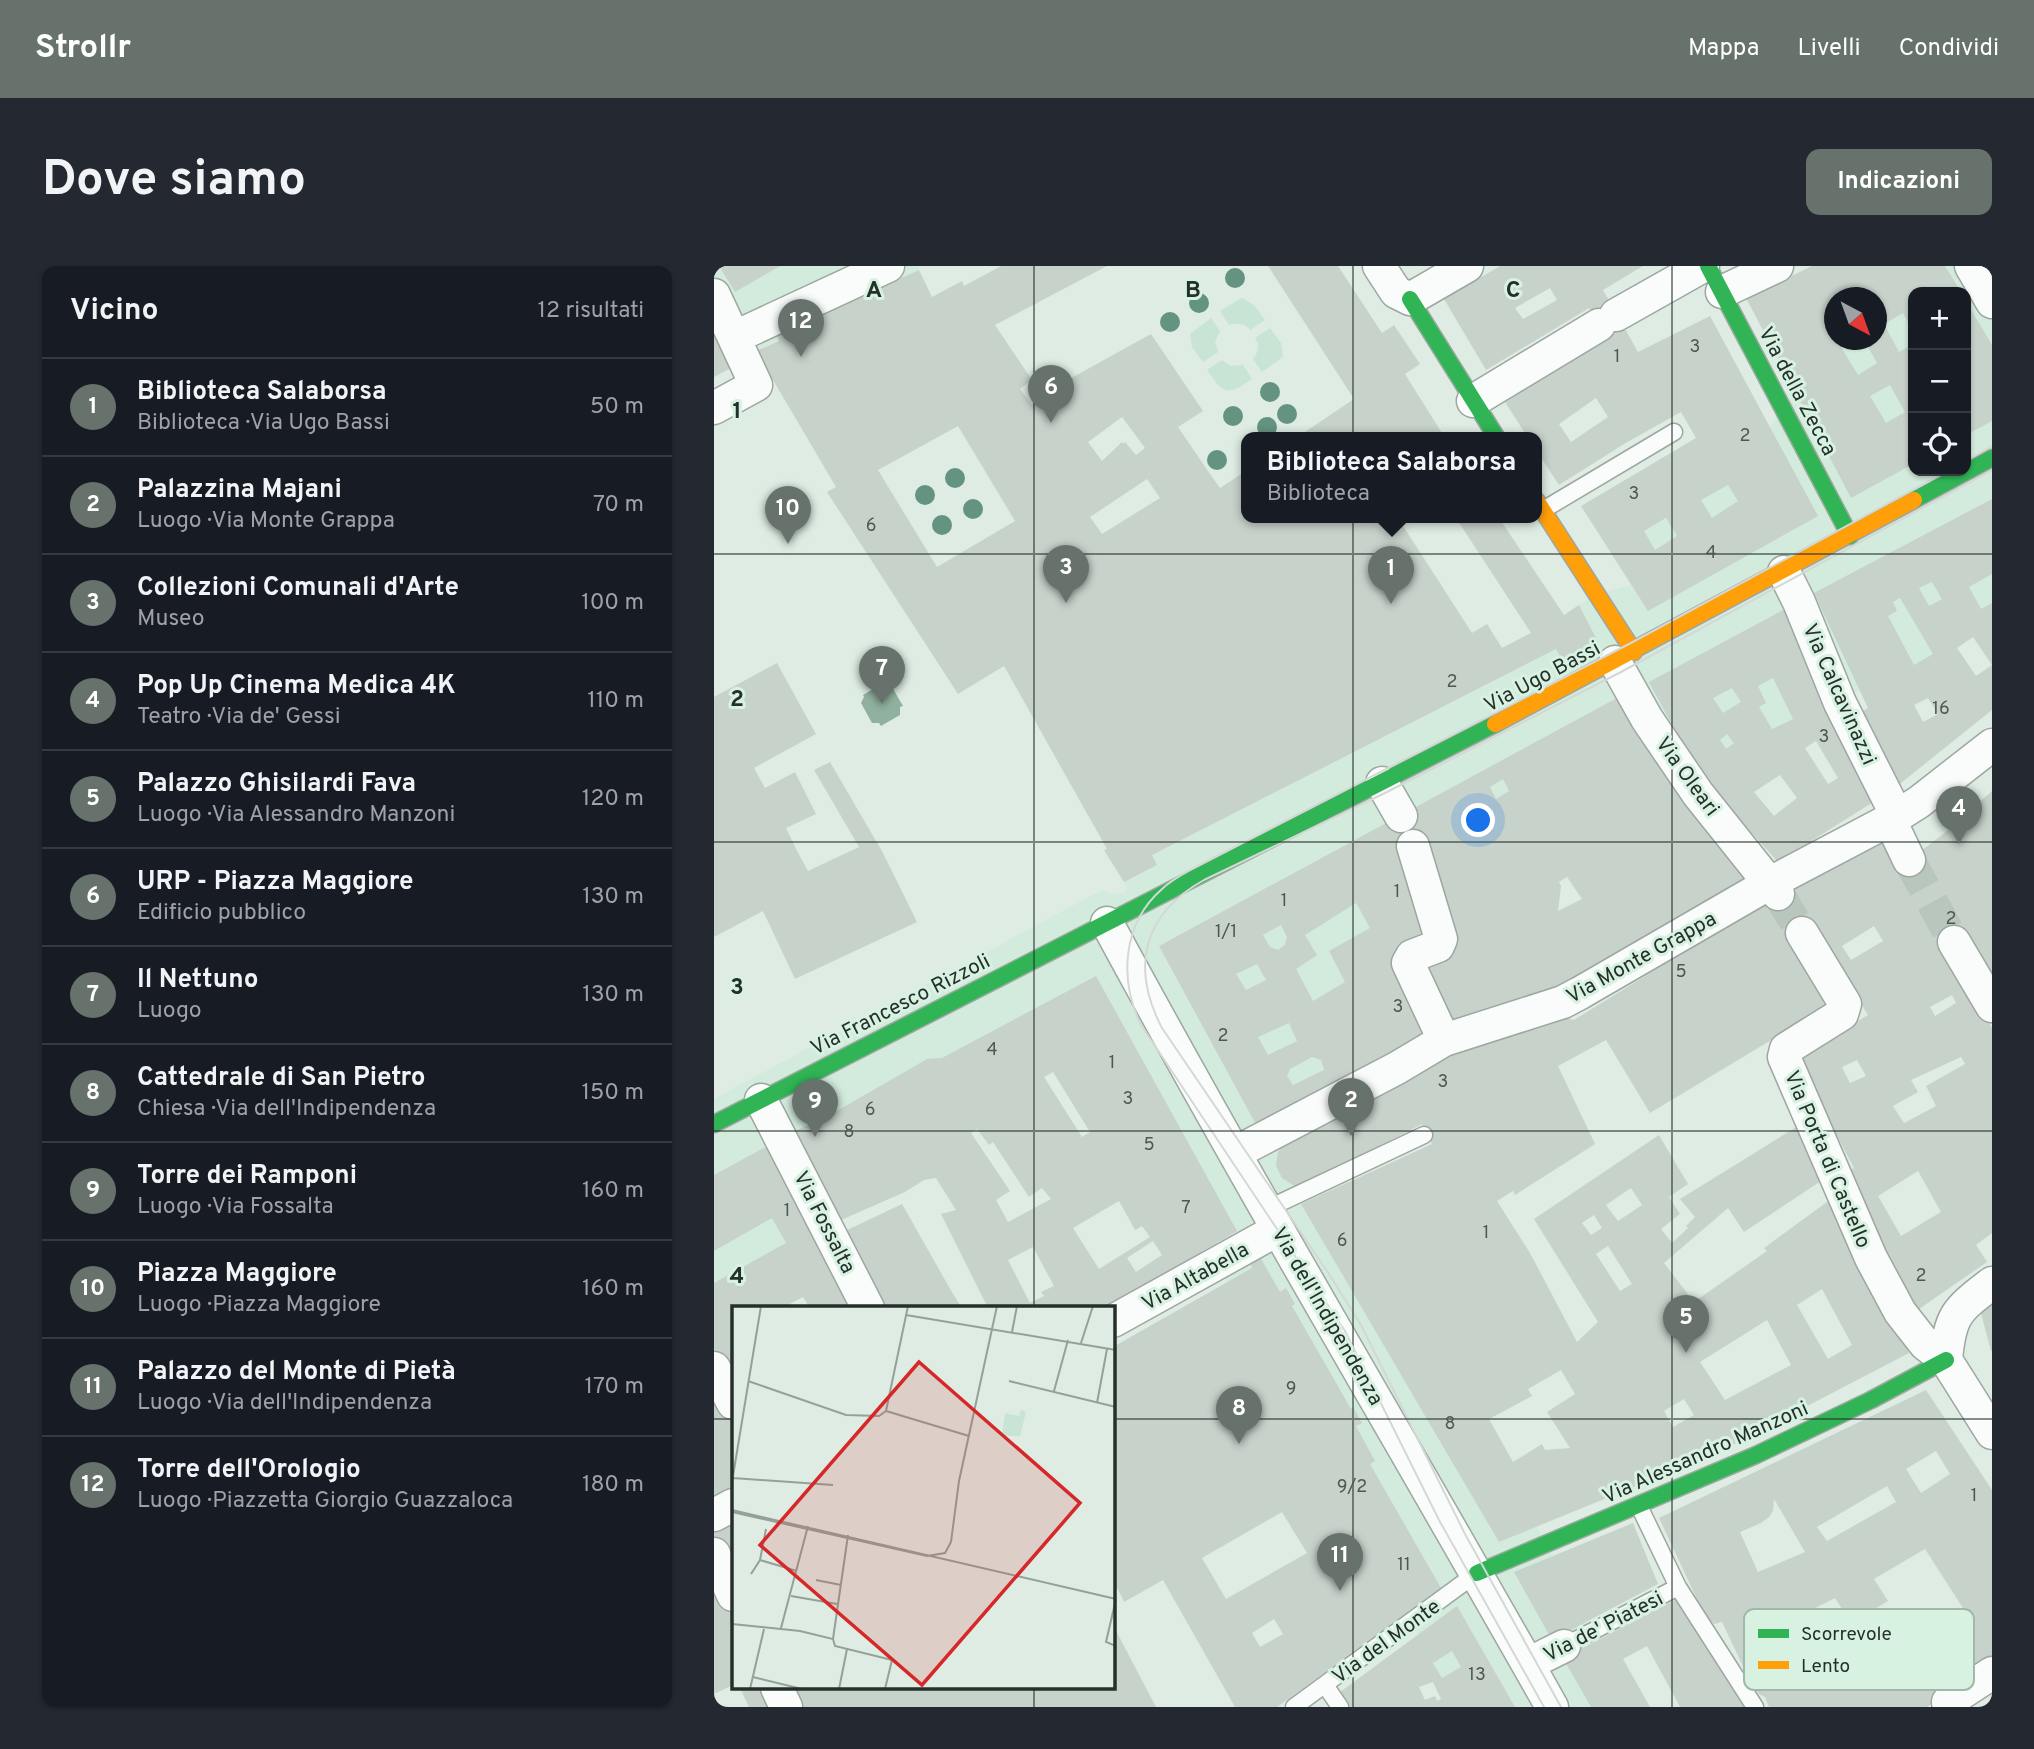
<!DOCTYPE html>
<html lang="it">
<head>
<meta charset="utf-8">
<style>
  :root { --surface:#171b24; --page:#242831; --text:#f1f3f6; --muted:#9ea1a6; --line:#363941; --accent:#66726b }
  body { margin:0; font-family:Overpass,sans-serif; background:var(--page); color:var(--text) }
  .controls { position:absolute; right:21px; top:21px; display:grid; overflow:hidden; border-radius:14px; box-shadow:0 2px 5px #0004 }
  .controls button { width:63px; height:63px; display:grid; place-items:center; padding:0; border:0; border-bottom:2px solid var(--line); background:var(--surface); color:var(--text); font:35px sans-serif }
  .compass { position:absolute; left:1110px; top:21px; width:63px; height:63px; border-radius:50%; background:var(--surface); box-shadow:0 2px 5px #0004; rotate:139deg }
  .you { position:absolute; left:765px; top:555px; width:24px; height:24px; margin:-18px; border:5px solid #fff; border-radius:50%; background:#1a73e8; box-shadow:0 0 0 10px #1a73e833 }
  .badge { display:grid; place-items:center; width:46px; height:46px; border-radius:50%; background:var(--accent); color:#fff; font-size:23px; font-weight:700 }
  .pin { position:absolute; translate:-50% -58px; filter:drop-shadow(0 2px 4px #0008) }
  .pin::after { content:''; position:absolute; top:37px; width:24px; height:21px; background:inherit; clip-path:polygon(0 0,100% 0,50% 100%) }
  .popup { position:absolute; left:527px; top:166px; width:301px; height:91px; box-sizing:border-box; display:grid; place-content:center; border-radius:14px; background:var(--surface); filter:drop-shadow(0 2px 5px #0005); font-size:23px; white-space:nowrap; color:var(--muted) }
  .popup b { font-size:26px; color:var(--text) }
  .popup::after { content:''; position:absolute; left:50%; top:100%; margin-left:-14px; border:14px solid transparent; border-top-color:var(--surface) }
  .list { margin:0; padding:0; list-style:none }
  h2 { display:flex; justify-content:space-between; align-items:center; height:91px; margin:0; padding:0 28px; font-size:30px }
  h2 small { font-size:23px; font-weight:400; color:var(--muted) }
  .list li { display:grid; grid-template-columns:46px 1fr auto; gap:21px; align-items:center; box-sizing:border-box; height:98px; padding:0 28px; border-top:2px solid var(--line) }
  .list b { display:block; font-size:26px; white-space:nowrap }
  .list p { margin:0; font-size:23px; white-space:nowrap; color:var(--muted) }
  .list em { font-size:23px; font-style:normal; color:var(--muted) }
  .icon { flex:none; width:38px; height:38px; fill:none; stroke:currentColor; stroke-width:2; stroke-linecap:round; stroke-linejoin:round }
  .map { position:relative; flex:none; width:1278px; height:1441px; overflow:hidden; border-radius:14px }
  header { display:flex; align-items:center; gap:42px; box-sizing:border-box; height:98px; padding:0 35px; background:var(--accent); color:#fff }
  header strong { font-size:33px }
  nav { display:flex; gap:38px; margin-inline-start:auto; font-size:24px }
  .intro { display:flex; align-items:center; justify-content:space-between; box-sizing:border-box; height:168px; padding:0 42px }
  h1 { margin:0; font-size:49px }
  .button { padding:18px 32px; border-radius:14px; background:var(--accent); color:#fff; font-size:24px; font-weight:700 }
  main { display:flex; gap:42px; padding:0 42px }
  aside { flex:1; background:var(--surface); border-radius:14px; box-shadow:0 2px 5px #0004 }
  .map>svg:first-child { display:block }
  .built { fill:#d2ebdc; fill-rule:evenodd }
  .green { fill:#c7e4d4 }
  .water { fill:#91b19f }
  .building { fill:#c7d2cb; fill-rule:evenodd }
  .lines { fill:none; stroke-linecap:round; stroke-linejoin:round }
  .street-tunnel { stroke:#b9c6be; stroke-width:32; stroke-dasharray:32 16; stroke-linecap:butt }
  .lane-casing { stroke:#9da7a0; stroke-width:19 }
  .street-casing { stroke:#9da7a0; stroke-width:35 }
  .fast-casing { stroke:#9da7a0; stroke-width:19 }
  .slow-casing { stroke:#9da7a0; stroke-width:19 }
  .lane { stroke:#fafcfb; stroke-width:16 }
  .street { stroke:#fafcfb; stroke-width:32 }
  .fast { stroke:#30b455; stroke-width:16 }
  .slow { stroke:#ff9f0a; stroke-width:16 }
  .tram { stroke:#d4d8d5; stroke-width:2 }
  .tree { fill:#649481 }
  .grid { fill:none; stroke:#26302b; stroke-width:2; stroke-opacity:0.55 }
  .labels { text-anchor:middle; stroke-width:6; stroke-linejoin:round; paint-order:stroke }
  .number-label { font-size:18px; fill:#4e5853 }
  .street-label { font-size:21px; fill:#26302b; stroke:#d8f2e2 }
  .inset-road { fill:none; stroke:#94a199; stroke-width:2 }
  .view { fill:#d62828; fill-opacity:0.15; stroke:#d62828; stroke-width:3.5 }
  .inset-edge { fill:none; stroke:#26302b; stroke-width:3.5 }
  .key { fill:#d8f2e2; stroke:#a3b8ab; stroke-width:2 }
  .key-label { font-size:19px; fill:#26302b }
  .grid-label { font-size:23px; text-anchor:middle; font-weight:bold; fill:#26302b; stroke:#d8f2e2; stroke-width:6; stroke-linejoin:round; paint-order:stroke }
</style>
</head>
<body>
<header>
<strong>Strollr</strong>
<nav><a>Mappa</a><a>Livelli</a><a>Condividi</a></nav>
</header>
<div class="intro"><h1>Dove siamo</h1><a class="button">Indicazioni</a></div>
<main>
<aside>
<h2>Vicino<small>12 risultati</small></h2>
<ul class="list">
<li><span class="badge">1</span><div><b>Biblioteca Salaborsa</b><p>Biblioteca · Via Ugo Bassi</p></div><em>50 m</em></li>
<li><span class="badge">2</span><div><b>Palazzina Majani</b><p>Luogo · Via Monte Grappa</p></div><em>70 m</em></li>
<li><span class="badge">3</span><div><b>Collezioni Comunali d'Arte</b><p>Museo</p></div><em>100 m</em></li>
<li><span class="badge">4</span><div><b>Pop Up Cinema Medica 4K</b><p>Teatro · Via de' Gessi</p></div><em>110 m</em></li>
<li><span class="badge">5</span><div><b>Palazzo Ghisilardi Fava</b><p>Luogo · Via Alessandro Manzoni</p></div><em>120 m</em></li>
<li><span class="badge">6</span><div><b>URP - Piazza Maggiore</b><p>Edificio pubblico</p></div><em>130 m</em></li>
<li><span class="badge">7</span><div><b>Il Nettuno</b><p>Luogo</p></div><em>130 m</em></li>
<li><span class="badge">8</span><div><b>Cattedrale di San Pietro</b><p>Chiesa · Via dell'Indipendenza</p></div><em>150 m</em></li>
<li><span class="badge">9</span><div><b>Torre dei Ramponi</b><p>Luogo · Via Fossalta</p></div><em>160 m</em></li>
<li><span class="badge">10</span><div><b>Piazza Maggiore</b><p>Luogo · Piazza Maggiore</p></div><em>160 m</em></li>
<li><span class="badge">11</span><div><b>Palazzo del Monte di Pietà</b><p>Luogo · Via dell'Indipendenza</p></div><em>170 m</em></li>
<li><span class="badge">12</span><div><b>Torre dell'Orologio</b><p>Luogo · Piazzetta Giorgio Guazzaloca</p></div><em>180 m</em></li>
</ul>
</aside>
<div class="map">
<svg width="1278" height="1441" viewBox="0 0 1278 1441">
  <rect width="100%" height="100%" fill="#deece3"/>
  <!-- built -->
  <path class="built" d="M0,0H203L205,4L42,85L0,111Z
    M1181,0H1278V359L1207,400L1081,452L1041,471L644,685L618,807L588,827L642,935L703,1032L917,1441H744L379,770L85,936L82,979L3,1021L19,1053V1283L0,1293V833L388,624L397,628L411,627L413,622L410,616L438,589L842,383L883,375L865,339L882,328L917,319L930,265L1016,218L1120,69V74H1162V32ZM1199,26H1252V205H1199Z"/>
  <!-- green -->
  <path class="green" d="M528,32L540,39L551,54L536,64C531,57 524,57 515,59L506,45Z
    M497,52L506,65L501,76L504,86L489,96L478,81L476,68Z
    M556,62L567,77L569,91L548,106L539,93C544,87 546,79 541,72Z
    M508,94L517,100L529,99L538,113C513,130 510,129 493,104Z"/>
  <!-- water -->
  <path class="water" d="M169,417L175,422L178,421L189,440L186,441V449L167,460L165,457H158L147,437L150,431L149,429Z"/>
  <!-- building -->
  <path class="building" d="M5,0H66L21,26Z
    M287,0H393L281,59L318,114L306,123L318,139L341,121L437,68L489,145L464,161L496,208L506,222L532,205V252H684L758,367L773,358L788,382L817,367L742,252H785L850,349L865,339L884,376L848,394L842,383L438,589L443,599L410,616L390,584L393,583L290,400L244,428L113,226L122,221L42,85L65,75L62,69L205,4L218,31L248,15L250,20ZM408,151L431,182L422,189L411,176L409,178L408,176L388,195L374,176ZM244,160L301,255L223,301L164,204ZM433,213L446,232L388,268L376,251Z
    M554,0H624L668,67L680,59L706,98L691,108L731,172H582L640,133Z
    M786,0H929L889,24L924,86L996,50L1104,250L934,345L867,240L982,172L967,146L910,178L845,219L822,184V172H814L791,136L893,71L875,42L772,104L730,33ZM836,22L843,34L809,53L801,42ZM882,132L894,151L857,176L845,158ZM1014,219L1024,235L998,252L987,234ZM952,252L963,270L941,284L930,265Z
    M1098,0H1231L1247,26H1199V65L1189,47L1170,58L1185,86L1199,78V106L1197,107L1199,110V198L1137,232L1032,32ZM1120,32H1163V74H1150L1163,97L1144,109L1127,81L1141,74H1120ZM1176,119L1191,146L1172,157L1156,130Z
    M1252,35L1278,79V155L1252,169Z
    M0,67L17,102L0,111Z
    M1278,233V308L1255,321L1267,343L1278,337V444L1182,521L1144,448L1154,442L1100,327ZM1218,316L1228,333L1215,340L1205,322ZM1186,332L1219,388L1200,399L1174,350L1183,345L1179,336ZM1259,371L1278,399L1262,410L1243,382ZM1214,432L1224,448L1209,456L1200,439Z
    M1073,342L1164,533L1064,596L1008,534L970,481L935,416ZM1059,412L1079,453L1058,463L1045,441L1052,437L1044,420ZM1018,422L1027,436L1009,447L999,432ZM1013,468L1020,477L1012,483L1006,474ZM1102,475L1124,512L1114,518L1091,482ZM1066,509L1083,532L1060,550L1040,526Z
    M63,397L102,468L40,502L51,522L81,506L102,548L72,562L82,583L94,605L145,581L100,504L116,496L169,587L203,656L81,713L49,645L0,671V431Z
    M903,432L1035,615L871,712L737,758L712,694L740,685L721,622L718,672L679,690L719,765L545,864L445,680ZM789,513L795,525L782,533L776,521ZM853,611L868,633L844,645L847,620L845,616ZM642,637L656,662L615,685L631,716L599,735L582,703L603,689L591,669ZM567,659L573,671L571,679L564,684L556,681L549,669ZM543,698L552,714L532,724L522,708ZM575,757L583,775L554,789L544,771ZM598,791L607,794L610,804L579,819L573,810L576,803Z
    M1278,525V708L1270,694L1248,707L1278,762V967L1262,979L1273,996L1195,1050L1128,908L1140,902L1114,853L1088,789L1154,749L1097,660L1117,738L936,847L892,774L844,800L881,878L801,929L799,925L783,935L816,987L863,1076L884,1056L820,953L945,869L974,918L955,931L966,948L947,963L958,977L974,962L972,960L981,951L966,933L1084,860L1110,913L1030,966L1014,942L950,997L980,1036L1053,985L1050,982L1117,933L1195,1087L1003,1187L785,1276L587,938L718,878L708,858L588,920L579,919L568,912L562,900L564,886L569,880L578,874L579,875L683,811L849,746L851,752L860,754L1048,638L1113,603L1174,574L1186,601L1233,565ZM1160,660L1169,675L1137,694L1128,680ZM1238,729L1242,737L1221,750L1216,741ZM1247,791L1251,798L1212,820L1222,840L1190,857L1179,840L1204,826L1197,814ZM1143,794L1152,810L1136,817L1128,801ZM1204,905L1227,946L1187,970L1164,930ZM917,922L928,939L904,955L892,939ZM880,949L888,962L877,969L868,957ZM894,980L918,1018L906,1025L882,988ZM1108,1023L1138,1079L1114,1093L1083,1039ZM1053,1054L1077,1099L1011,1134L986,1096ZM847,1104L861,1128L833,1146L856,1182L831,1184L828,1178L799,1196L775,1153L818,1130L814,1123ZM970,1133L980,1149L959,1161L950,1145Z
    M382,710L523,965L393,1042H274L227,948L242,944L222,912L210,914L191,926L127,954L80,865L109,853L213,793L228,792ZM339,806L376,866L368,871L330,811ZM263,863L275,879L279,876L315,931L328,922L337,933L294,956L282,934L296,925L257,867ZM405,935L421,964L428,960L436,971L385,1003L359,962ZM439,975L448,989L422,1006L413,992ZM319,981L340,1020L327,1026L330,1030L316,1037L294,994Z
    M57,878L142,1042H96L89,1031L68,1042H19V1116L0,1082V1017L72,977L58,952L0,985V909Z
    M188,938L239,1028L248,1042H162L129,966Z
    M546,991L566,1026L572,1022L581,1038L578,1040L637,1143L639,1141L648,1157L642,1160L661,1195L656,1198L727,1322L563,1441H521L449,1314L410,1336L404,1323L399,1325V1081L538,1002L536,997ZM568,1246L593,1287L512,1333L488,1292ZM560,1353L569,1368L546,1381L538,1367Z
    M1278,1029V1085H1277L1264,1036Z
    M1212,1124L1278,1224V1397L1213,1441H1055L1051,1431L1045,1428L1035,1413L1008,1356L1000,1358L990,1348L945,1252ZM1222,1185L1236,1208L1207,1227L1192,1203ZM1173,1220L1182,1236L1113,1275L1103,1261ZM1060,1233L1091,1286L1044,1306L1026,1266L1047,1257L1055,1251L1059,1245ZM1211,1283L1256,1353L1181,1401L1149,1350L1174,1335L1160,1313ZM1121,1332L1128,1343L1112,1352L1122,1368L1082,1390L1068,1359Z
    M0,1125L19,1159V1220L0,1231Z
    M19,1253V1312L0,1274V1262Z
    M919,1257L944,1318L838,1374L800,1306Z
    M0,1304L19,1348V1419L0,1428Z
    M961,1334L1032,1441H966L933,1380L909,1393L936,1441H877L849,1392Z
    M743,1340L801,1441H636L626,1426ZM738,1385L747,1401L728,1412L719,1397ZM719,1416L727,1433L723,1435L721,1430L711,1434L705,1421Z
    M399,1359L442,1441H85L75,1422H399Z
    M26,1422H50L59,1441H35Z"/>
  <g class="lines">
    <!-- street-tunnel -->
    <path class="street-tunnel" d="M1195,594L1240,676
      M1064,628L1088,667"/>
    <defs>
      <path id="lane" d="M829,244L960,166
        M553,943L710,869
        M925,1240L964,1321L1041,1441
        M850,1380L964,1321
        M611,1419L626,1441
        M580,1441L763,1307"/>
      <path id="street" d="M665,0L682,26L696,33L753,0
        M1257,0L1278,36
        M1008,26L1063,0
        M0,29L42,119L0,142
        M902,49L989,0
        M21,71L174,0
        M759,135L885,59
        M1070,306L1085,336L1126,437L1183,550
        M901,396L933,453L984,528L1064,628
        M668,517L687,550
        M1176,554L1195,594
        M699,580L727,673L724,680L698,690L694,697L730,774
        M393,657C536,922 690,1179 838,1441
        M1088,667L1131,738L1128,748L1072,783L1070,791L1157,992L1186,1046L1211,1078L1232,1094L1278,1167
        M1240,676L1278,740
        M47,834L154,1042
        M521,887L683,802L730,774L849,736L866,727L1056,617L1183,550L1205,536L1278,479
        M399,1055L563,964
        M1232,1094C1236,1048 1243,1044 1278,1017
        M0,1102L19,1137
        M0,1249L19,1239
        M0,1288L19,1329
        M814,1398L850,1380
        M63,1422L72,1441
        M1234,1436L1278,1407"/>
      <path id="fast" d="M994,0L1136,270
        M696,33L783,172
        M1200,234L1278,192
        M0,858L781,458
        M763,1307L1042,1189L1157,1134L1232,1094"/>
      <path id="slow" d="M822,234L920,386
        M781,458L1200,234"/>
    </defs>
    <!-- lane casing -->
    <use href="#lane" class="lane-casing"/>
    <!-- street casing -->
    <use href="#street" class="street-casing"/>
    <!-- fast casing -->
    <use href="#fast" class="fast-casing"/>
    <!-- slow casing -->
    <use href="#slow" class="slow-casing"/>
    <!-- lane -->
    <use href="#lane" class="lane"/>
    <!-- street -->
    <use href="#street" class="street"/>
    <!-- fast -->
    <use href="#fast" class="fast"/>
    <!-- slow -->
    <use href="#slow" class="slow"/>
    <!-- tram -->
    <path class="tram" d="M1252,195L1278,180
      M830,1441L725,1254L631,1065L427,759C405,714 408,658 448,623C457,614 469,608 480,602L915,378L1234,205
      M847,1441L751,1268L647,1059L615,1008L448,762C416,701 429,648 490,614L673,526L907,406L1278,204"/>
  </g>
  <!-- trees -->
  <g class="tree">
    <circle cx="521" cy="12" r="10"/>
    <circle cx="485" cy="37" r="10"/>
    <circle cx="456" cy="56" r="10"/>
    <circle cx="556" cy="126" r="10"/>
    <circle cx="573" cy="148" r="10"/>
    <circle cx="519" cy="150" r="10"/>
    <circle cx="553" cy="161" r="10"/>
    <circle cx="503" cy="194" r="10"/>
    <circle cx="241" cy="212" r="10"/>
    <circle cx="211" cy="229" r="10"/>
    <circle cx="259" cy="243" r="10"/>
    <circle cx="228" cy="259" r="10"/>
  </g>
  <!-- grid -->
  <path class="grid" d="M320,0V1042M639,0V1441M958,0V1441M0,288H1278M0,576H1278M0,865H1278M0,1153H19M399,1153H1278M320,1422V1441"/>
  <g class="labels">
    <!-- number labels -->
    <g class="number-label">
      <text x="981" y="86">3</text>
      <text x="903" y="96">1</text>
      <text x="1031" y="175">2</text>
      <text x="920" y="233">3</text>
      <text x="157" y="265">6</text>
      <text x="997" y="292">4</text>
      <text x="738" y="421">2</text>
      <text x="1227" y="448">16</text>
      <text x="1110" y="476">3</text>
      <text x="683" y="631">1</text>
      <text x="570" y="640">1</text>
      <text x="1237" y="658">2</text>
      <text x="512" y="671">1/1</text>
      <text x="967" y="711">5</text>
      <text x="684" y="746">3</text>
      <text x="509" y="775">2</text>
      <text x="278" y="789">4</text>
      <text x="398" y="802">1</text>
      <text x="729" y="821">3</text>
      <text x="414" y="838">3</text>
      <text x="156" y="849">6</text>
      <text x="135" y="871">8</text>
      <text x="435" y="884">5</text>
      <text x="472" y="947">7</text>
      <text x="73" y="950">1</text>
      <text x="772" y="972">1</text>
      <text x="628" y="980">6</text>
      <text x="1207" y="1015">2</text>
      <text x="577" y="1128">9</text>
      <text x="736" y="1163">8</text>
      <text x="638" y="1226">9/2</text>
      <text x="1260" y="1235">1</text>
      <text x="690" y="1304">11</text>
      <text x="763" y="1414">13</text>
    </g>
    <!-- street labels -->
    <g class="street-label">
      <text transform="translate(1084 125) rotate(62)" y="7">Via della Zecca</text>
      <text transform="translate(828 410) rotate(-28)" y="7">Via Ugo Bassi</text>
      <text transform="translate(1126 428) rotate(66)" y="7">Via Calcavinazzi</text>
      <text transform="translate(974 510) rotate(54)" y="7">Via Oleari</text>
      <text transform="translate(927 691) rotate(-29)" y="7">Via Monte Grappa</text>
      <text transform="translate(186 738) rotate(-27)" y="7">Via Francesco Rizzoli</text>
      <text transform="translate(1114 893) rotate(67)" y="7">Via Porta di Castello</text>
      <text transform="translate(111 956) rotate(63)" y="7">Via Fossalta</text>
      <text transform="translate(481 1010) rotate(-29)" y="7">Via Altabella</text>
      <text transform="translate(614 1050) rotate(60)" y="7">Via dell'Indipendenza</text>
      <text transform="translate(991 1186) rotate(-24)" y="7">Via Alessandro Manzoni</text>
      <text transform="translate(889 1360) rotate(-27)" y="7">Via de' Piatesi</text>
      <text transform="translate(672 1375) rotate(-36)" y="7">Via del Monte</text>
    </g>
  </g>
  <!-- overview -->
  <g transform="translate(18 1040)">
    <rect width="383" height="383" fill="#deece3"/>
    <path d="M289,104L294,106L288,130H270L273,107L287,110Z" fill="#c7e4d4"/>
    <path class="inset-road" d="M174,9L384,44M280,26L285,0M349,37L361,0M16,75L114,109L147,110L154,105M277,75L384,101M322,85L336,34M365,97L375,43M154,105L176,0M154,105L237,130M1,172L101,179M0,176L29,0M0,204L384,293M0,206L195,250L213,247L219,236L227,175L265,0M28,254L65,265M19,268L28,254L34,223M84,274L109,279M59,290L105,298M384,293L374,336L384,340M0,318L68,325L101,333L103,340L160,354L153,383M49,322L76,220M101,333L116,229M21,371L70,383M18,383L32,323M107,383L115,343"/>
    <path class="view" d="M187,56L348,197L190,379L28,239Z"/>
    <rect width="383" height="383" class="inset-edge"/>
  </g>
  <!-- legend -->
  <rect x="1030" y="1343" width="230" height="81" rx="10" class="key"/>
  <rect x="1044" y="1363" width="31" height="9" fill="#30b455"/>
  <rect x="1044" y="1395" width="31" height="8" fill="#ff9f0a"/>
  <g class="key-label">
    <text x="1087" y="1374">Scorrevole</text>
    <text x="1087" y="1406">Lento</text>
  </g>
  <g class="grid-label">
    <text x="160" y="31">A</text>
    <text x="479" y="31">B</text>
    <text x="799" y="31">C</text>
    <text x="23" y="152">1</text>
    <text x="23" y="440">2</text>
    <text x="23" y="728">3</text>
    <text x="23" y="1017">4</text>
  </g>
</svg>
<div class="controls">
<button>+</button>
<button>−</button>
<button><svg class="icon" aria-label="locate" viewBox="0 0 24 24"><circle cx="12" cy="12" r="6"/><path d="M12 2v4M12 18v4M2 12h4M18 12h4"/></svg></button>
</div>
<svg class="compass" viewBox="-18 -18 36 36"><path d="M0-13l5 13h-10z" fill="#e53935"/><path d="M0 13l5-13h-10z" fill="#9ea1a6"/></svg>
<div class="you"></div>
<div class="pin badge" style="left:677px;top:338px">1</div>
<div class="popup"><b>Biblioteca Salaborsa</b>Biblioteca</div>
<div class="pin badge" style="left:637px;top:870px">2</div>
<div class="pin badge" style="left:352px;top:337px">3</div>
<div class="pin badge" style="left:1245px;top:578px">4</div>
<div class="pin badge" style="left:972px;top:1087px">5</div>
<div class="pin badge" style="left:337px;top:157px">6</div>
<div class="pin badge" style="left:168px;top:438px">7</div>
<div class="pin badge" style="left:525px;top:1178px">8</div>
<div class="pin badge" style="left:101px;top:871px">9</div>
<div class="pin badge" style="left:74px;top:278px">10</div>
<div class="pin badge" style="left:626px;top:1325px">11</div>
<div class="pin badge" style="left:87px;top:91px">12</div>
</div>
</main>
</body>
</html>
